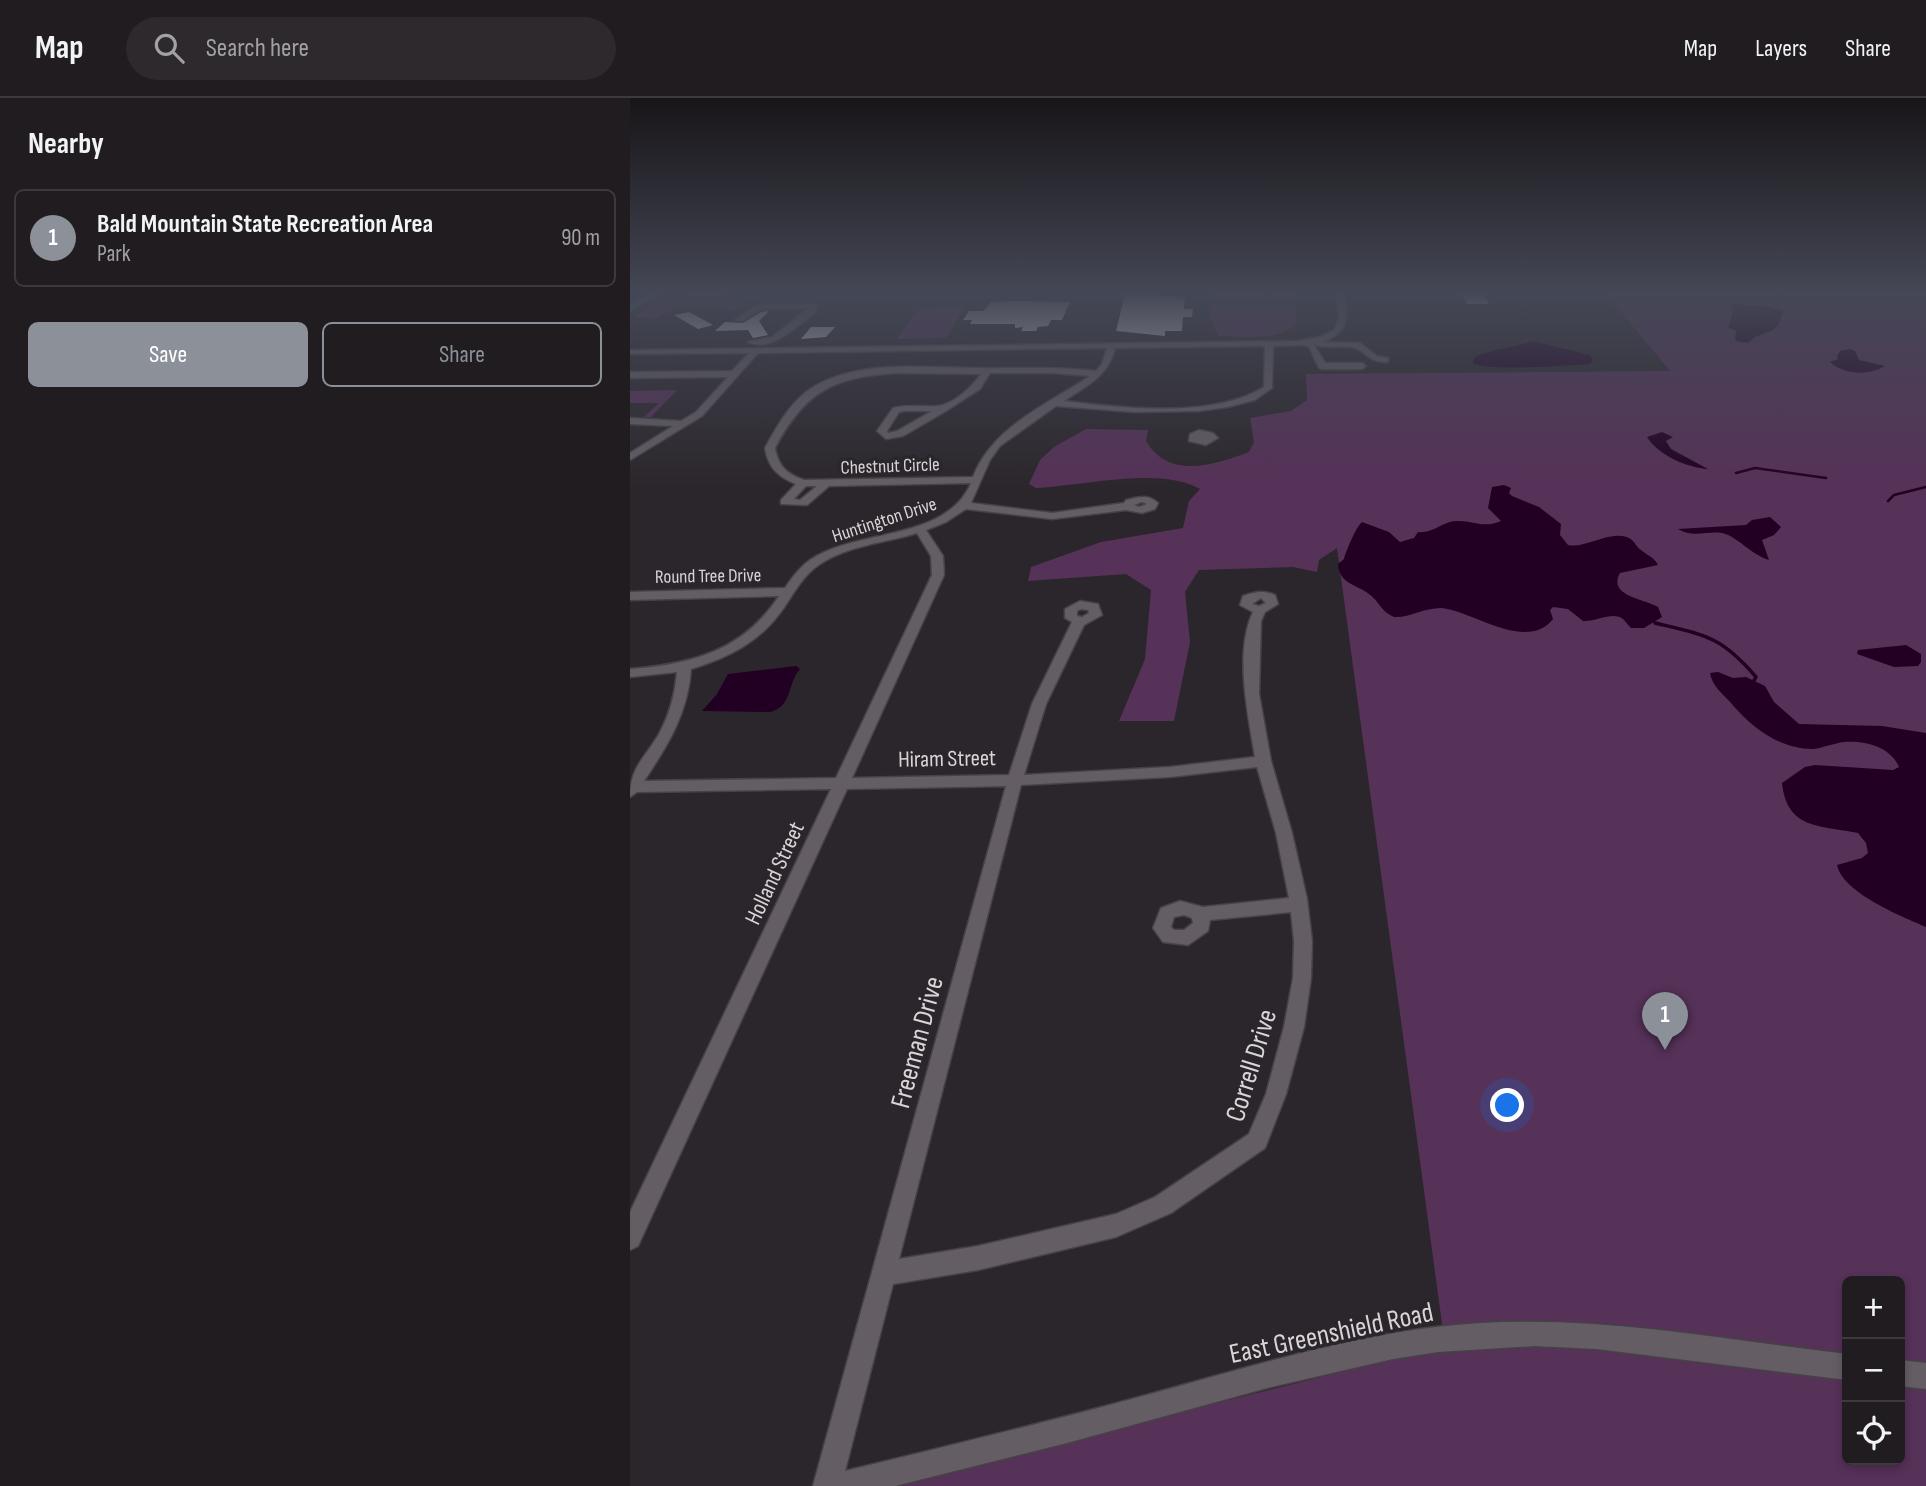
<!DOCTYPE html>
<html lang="en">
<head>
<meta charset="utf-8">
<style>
  :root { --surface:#201c20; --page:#2d292d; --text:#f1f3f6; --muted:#a2a1a5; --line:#3d3a3e; --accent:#8c9099 }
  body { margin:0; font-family:"Sofia Sans Condensed",sans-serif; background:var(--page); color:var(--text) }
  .controls { position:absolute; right:21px; bottom:21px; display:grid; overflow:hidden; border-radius:10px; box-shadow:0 4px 10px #0003 }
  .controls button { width:63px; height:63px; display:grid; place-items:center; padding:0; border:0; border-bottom:2px solid var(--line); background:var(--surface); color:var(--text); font:35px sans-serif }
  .you { position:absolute; left:878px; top:1008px; width:24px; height:24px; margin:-18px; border:5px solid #fff; border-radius:50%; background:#1a73e8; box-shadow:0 0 0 10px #1a73e833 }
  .badge { display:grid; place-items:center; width:46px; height:46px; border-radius:50%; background:var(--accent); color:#fff; font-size:23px; font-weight:700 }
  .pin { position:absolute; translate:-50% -58px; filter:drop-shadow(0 2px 4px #0008) }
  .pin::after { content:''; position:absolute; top:37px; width:24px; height:21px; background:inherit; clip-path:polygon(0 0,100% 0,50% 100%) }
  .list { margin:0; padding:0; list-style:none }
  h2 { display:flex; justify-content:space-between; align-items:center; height:91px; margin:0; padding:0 28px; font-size:30px }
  h2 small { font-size:23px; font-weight:400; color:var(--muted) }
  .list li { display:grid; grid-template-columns:46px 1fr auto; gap:21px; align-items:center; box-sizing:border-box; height:98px; margin:0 14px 14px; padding:0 14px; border:2px solid var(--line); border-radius:10px }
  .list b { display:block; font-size:26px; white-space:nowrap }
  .list p { margin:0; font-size:23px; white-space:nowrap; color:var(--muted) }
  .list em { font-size:23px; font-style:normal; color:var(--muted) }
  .actions { display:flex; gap:14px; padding:21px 28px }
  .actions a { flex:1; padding:16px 0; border:2px solid var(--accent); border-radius:10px; text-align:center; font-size:24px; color:var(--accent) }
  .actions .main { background:var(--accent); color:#fff }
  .icon { flex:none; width:38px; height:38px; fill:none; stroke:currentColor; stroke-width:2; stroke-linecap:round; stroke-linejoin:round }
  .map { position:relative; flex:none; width:1296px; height:1388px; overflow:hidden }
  header { display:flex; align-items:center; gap:42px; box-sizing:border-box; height:98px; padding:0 35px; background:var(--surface); border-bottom:2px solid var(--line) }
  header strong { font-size:33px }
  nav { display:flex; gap:38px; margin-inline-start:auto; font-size:24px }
  .search { width:490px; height:63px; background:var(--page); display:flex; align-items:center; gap:18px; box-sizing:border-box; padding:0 24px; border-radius:38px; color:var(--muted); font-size:26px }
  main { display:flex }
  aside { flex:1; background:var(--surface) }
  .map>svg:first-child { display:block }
  .green { fill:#563158; fill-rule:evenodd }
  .water { fill:#210023 }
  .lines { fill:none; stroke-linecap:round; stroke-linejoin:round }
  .stream-far1 { stroke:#210023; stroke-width:2.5 }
  .stream { stroke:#210023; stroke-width:3.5 }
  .building { fill:#d1cad1 }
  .minor-casing { stroke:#464246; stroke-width:3 }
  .major-casing { stroke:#464246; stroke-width:4 }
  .minor { fill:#645e64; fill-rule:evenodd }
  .major { fill:#2f887d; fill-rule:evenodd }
  .labels { text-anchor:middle; stroke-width:7; stroke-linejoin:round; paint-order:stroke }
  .far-street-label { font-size:19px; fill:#d8d5d8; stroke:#2b262b }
  .street-label { font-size:23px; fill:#d8d5d8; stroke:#2b262b }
  .near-street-label { font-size:28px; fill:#d8d5d8; stroke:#2b262b }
</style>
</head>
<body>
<header>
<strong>Map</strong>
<div class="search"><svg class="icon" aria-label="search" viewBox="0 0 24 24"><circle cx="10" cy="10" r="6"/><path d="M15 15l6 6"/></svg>Search here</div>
<nav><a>Map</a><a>Layers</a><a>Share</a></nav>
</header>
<main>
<aside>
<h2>Nearby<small></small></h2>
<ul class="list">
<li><span class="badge">1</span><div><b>Bald Mountain State Recreation Area</b><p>Park</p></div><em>90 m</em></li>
</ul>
<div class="actions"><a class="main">Save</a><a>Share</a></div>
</aside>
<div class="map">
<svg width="1296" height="1388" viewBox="0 0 1296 1388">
  <rect width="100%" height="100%" fill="#2b262b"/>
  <!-- green -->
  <path class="green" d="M59,196H94L115,209L107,212L59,208L43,211L27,220L4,219L27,201Z
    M582,196H663L664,199L590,202L582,200Z
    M976,196H1296V1388H256L815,1248L707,450L689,462L687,474L663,469L569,472L555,494L560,544L544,623H489L515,561L521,492L496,476L398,483L401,469L471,444L553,430L559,403L570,391C530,368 453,388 406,390L399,386L410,362L424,349L456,331L518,332L516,343C539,382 584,367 619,354L624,344L620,320L661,313L677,302L676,276L1040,273ZM1217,1183H1270V1362H1217Z
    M589,206L664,208L667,223C653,245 610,238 588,238L580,219V209Z
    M335,209L316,240L267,241L289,210Z
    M47,292L21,319H14L29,305H0V293Z"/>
  <!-- water -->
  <path class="water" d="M1104,206L1140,209L1154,213L1148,227L1143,232L1125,239L1118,245L1105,243L1106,233L1098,229L1103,214L1101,208Z
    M902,243L960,257L963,262L960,266C939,267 857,274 843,265L844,260C859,251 884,250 902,243Z
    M1220,251L1225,253L1229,262L1255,268C1239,278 1214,277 1200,264L1208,261L1207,258L1210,253Z
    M1032,334L1043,339L1036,343L1041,351L1078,371C1058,370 1028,357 1017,339Z
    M874,387L881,390L879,395L882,398L909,409L931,426L930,437L938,447C955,451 981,431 999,440C1005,443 1006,449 1011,452C1018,458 1024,459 1028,467L990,475C977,498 1015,501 1028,509L1032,519L1014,530H1001C998,527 996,524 993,521C983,513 966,524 953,523L938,511L923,509L920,512L923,521C897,555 841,512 811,510C793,510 779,520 764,519C751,514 749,503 739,496C725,485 710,487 708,466L714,461C716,453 726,429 732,424L759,434L770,444L784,440L788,434C802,436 814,423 826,423C843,422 854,431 871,423L858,410L862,389Z
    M1140,419L1151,429L1144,437L1132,442L1139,462C1120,456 1107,438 1092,435C1077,433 1062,440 1048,431L1116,427L1122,422Z
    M1276,547L1291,556V564L1288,568L1264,569L1227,556L1228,552Z
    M166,568L170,571C157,586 163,607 141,614L72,613L87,596L98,576Z
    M1088,574L1103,580L1116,579L1135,588L1144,604L1169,626L1252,628L1296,635V829C1271,818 1213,795 1207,767L1232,760L1238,755L1236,745L1228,735C1190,727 1157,732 1152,685L1175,669L1185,667L1263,672L1269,669C1261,649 1235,642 1214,644C1204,645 1193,650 1183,651C1149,651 1121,629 1101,605C1092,595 1082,588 1080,575Z"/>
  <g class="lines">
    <!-- stream-far1 -->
    <path class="stream-far1" d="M1106,375L1125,370L1196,380
      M1258,403L1264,397L1296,389"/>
    <!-- stream -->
    <path class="stream" d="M1025,525C1075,537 1091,538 1126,579L1122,586"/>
  </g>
  <!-- building -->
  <path class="building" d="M495,196L555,199L554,211H563L562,219H553L552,233H535V238L486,233Z
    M832,196H855L859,206H837Z
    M361,204L384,203L440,204L432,222H421L418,228L408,229L406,233H391L393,229L385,230V226H340L342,222H333L339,213H353Z
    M139,213L129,223L138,237L123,240L118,232L85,233L95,224L113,225L131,214Z
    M59,214L83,227L68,231L44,217Z
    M181,229H205L196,239L171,241Z"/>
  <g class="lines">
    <defs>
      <path id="minor" d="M707,196H715C719,220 717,236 692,244L730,245L747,258L758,260V264C737,265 736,251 721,249C709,248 690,251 683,245L695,265H732L736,268L732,271H692L689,270L679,249L674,247L643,248L642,290L625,302L598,309L569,313L504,314L426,308L370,348L360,362L341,405L422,415L494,405L496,402C509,399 518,396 528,405L525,411L512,415L496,412L422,421L336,411L316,424L296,432L313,458L314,477L222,680L379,677L402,606L442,524L435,520V511L450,503L468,506L472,517L454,527L416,606L394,677L540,669L625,659C618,617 604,554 623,514L610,507L613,498C626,494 632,492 645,497L648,506L635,514L631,523L629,596L641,663L662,735L677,801L682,843L681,880L674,929L656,996L635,1050L541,1115L486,1139L348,1172L263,1186L215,1373C314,1349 414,1325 513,1298C609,1272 707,1241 806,1229C943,1212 1081,1240 1217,1256V1282L967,1251L904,1248L808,1254L763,1261L637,1290L437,1345L265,1388H183L376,688L217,691L8,1148L0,1152V1114L201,691L7,694L0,699C0,669 15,660 29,636C40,616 45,596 47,574L0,579V571C62,566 113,553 149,498L0,502V494L155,490C162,480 169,470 180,462C227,430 316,444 341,385L199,388L177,407L151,406V402L166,386C148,379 138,369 135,350C147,328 162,301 185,288C233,261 295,270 348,270C387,271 426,268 466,273L472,266L477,250L128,255L72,318L0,362V355L43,328L0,326V320L51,323L66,314L98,279L0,280V274L102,273L119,255L0,256V252L668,243L690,239L704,232L709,220ZM635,248L634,289C582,321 492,310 434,303C456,288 479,278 485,250ZM267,275L351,276C343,288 323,307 307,308C292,309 278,306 263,310L247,333L256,341L273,338L316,313L350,291L360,275H422L460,278C418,306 362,329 343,379L174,382C157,376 148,368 145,350C175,293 204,279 267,275ZM275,313H302L267,333L258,335L257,333L269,314ZM176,388H187L170,402L164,401ZM512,404L517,406L509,409L504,407ZM287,435L301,458L302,477L206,680L14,683C38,647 58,615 61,571C98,560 130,544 153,511C164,495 173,477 190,466C219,447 255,445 287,435ZM631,500L636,505L629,508L622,506ZM451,511L458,512L459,515L452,519L447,518V513ZM627,669L646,735L659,800L573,809L550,803L531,810L523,830L533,844L558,847L578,833L580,822L661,814L664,843L663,880L654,929L636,996L619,1036L525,1099L486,1116L348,1148L269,1161L391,687L540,679ZM554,817L562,820L563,825L554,832H544L541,829L544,819Z
        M184,206L188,208L185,215C167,228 141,255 118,244L142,239L179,210L130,211L112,223L105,221L128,207Z
        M569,332L583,335L588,340L576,347L559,343L560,336Z
        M1270,1262L1296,1265V1291L1270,1288Z"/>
      <path id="major" d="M19,196H29L0,213V206Z"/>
    </defs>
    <!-- minor casing -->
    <use href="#minor" class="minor-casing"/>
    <!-- major casing -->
    <use href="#major" class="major-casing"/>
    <!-- minor -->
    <use href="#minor" class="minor"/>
    <!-- major -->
    <use href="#major" class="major"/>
  </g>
  <!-- sky -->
  <linearGradient id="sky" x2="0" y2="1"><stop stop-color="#181518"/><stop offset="0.5" stop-color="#444755"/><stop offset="1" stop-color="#444755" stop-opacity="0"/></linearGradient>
  <rect width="1296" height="390" fill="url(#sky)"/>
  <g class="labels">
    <!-- far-street labels -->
    <g class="far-street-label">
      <text transform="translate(260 367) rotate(-2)" y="7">Chestnut Circle</text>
      <text transform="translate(254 421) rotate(-18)" y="7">Huntington Drive</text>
      <text transform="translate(78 477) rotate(-1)" y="7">Round Tree Drive</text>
    </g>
    <!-- street labels -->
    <g class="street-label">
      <text transform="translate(317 660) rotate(-1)" y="8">Hiram Street</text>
      <text transform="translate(144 775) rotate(-65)" y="8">Holland Street</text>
    </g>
    <!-- near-street labels -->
    <g class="near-street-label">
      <text transform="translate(286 944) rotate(-75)" y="10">Freeman Drive</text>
      <text transform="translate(620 967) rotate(-73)" y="10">Correll Drive</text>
      <text transform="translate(701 1234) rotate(-12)" y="10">East Greenshield Road</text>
    </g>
  </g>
</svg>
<div class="controls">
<button>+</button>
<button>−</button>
<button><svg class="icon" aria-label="locate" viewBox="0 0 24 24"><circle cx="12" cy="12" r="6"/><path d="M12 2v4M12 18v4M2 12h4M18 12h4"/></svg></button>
</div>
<div class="you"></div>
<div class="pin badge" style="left:1035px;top:952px">1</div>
</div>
</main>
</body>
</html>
